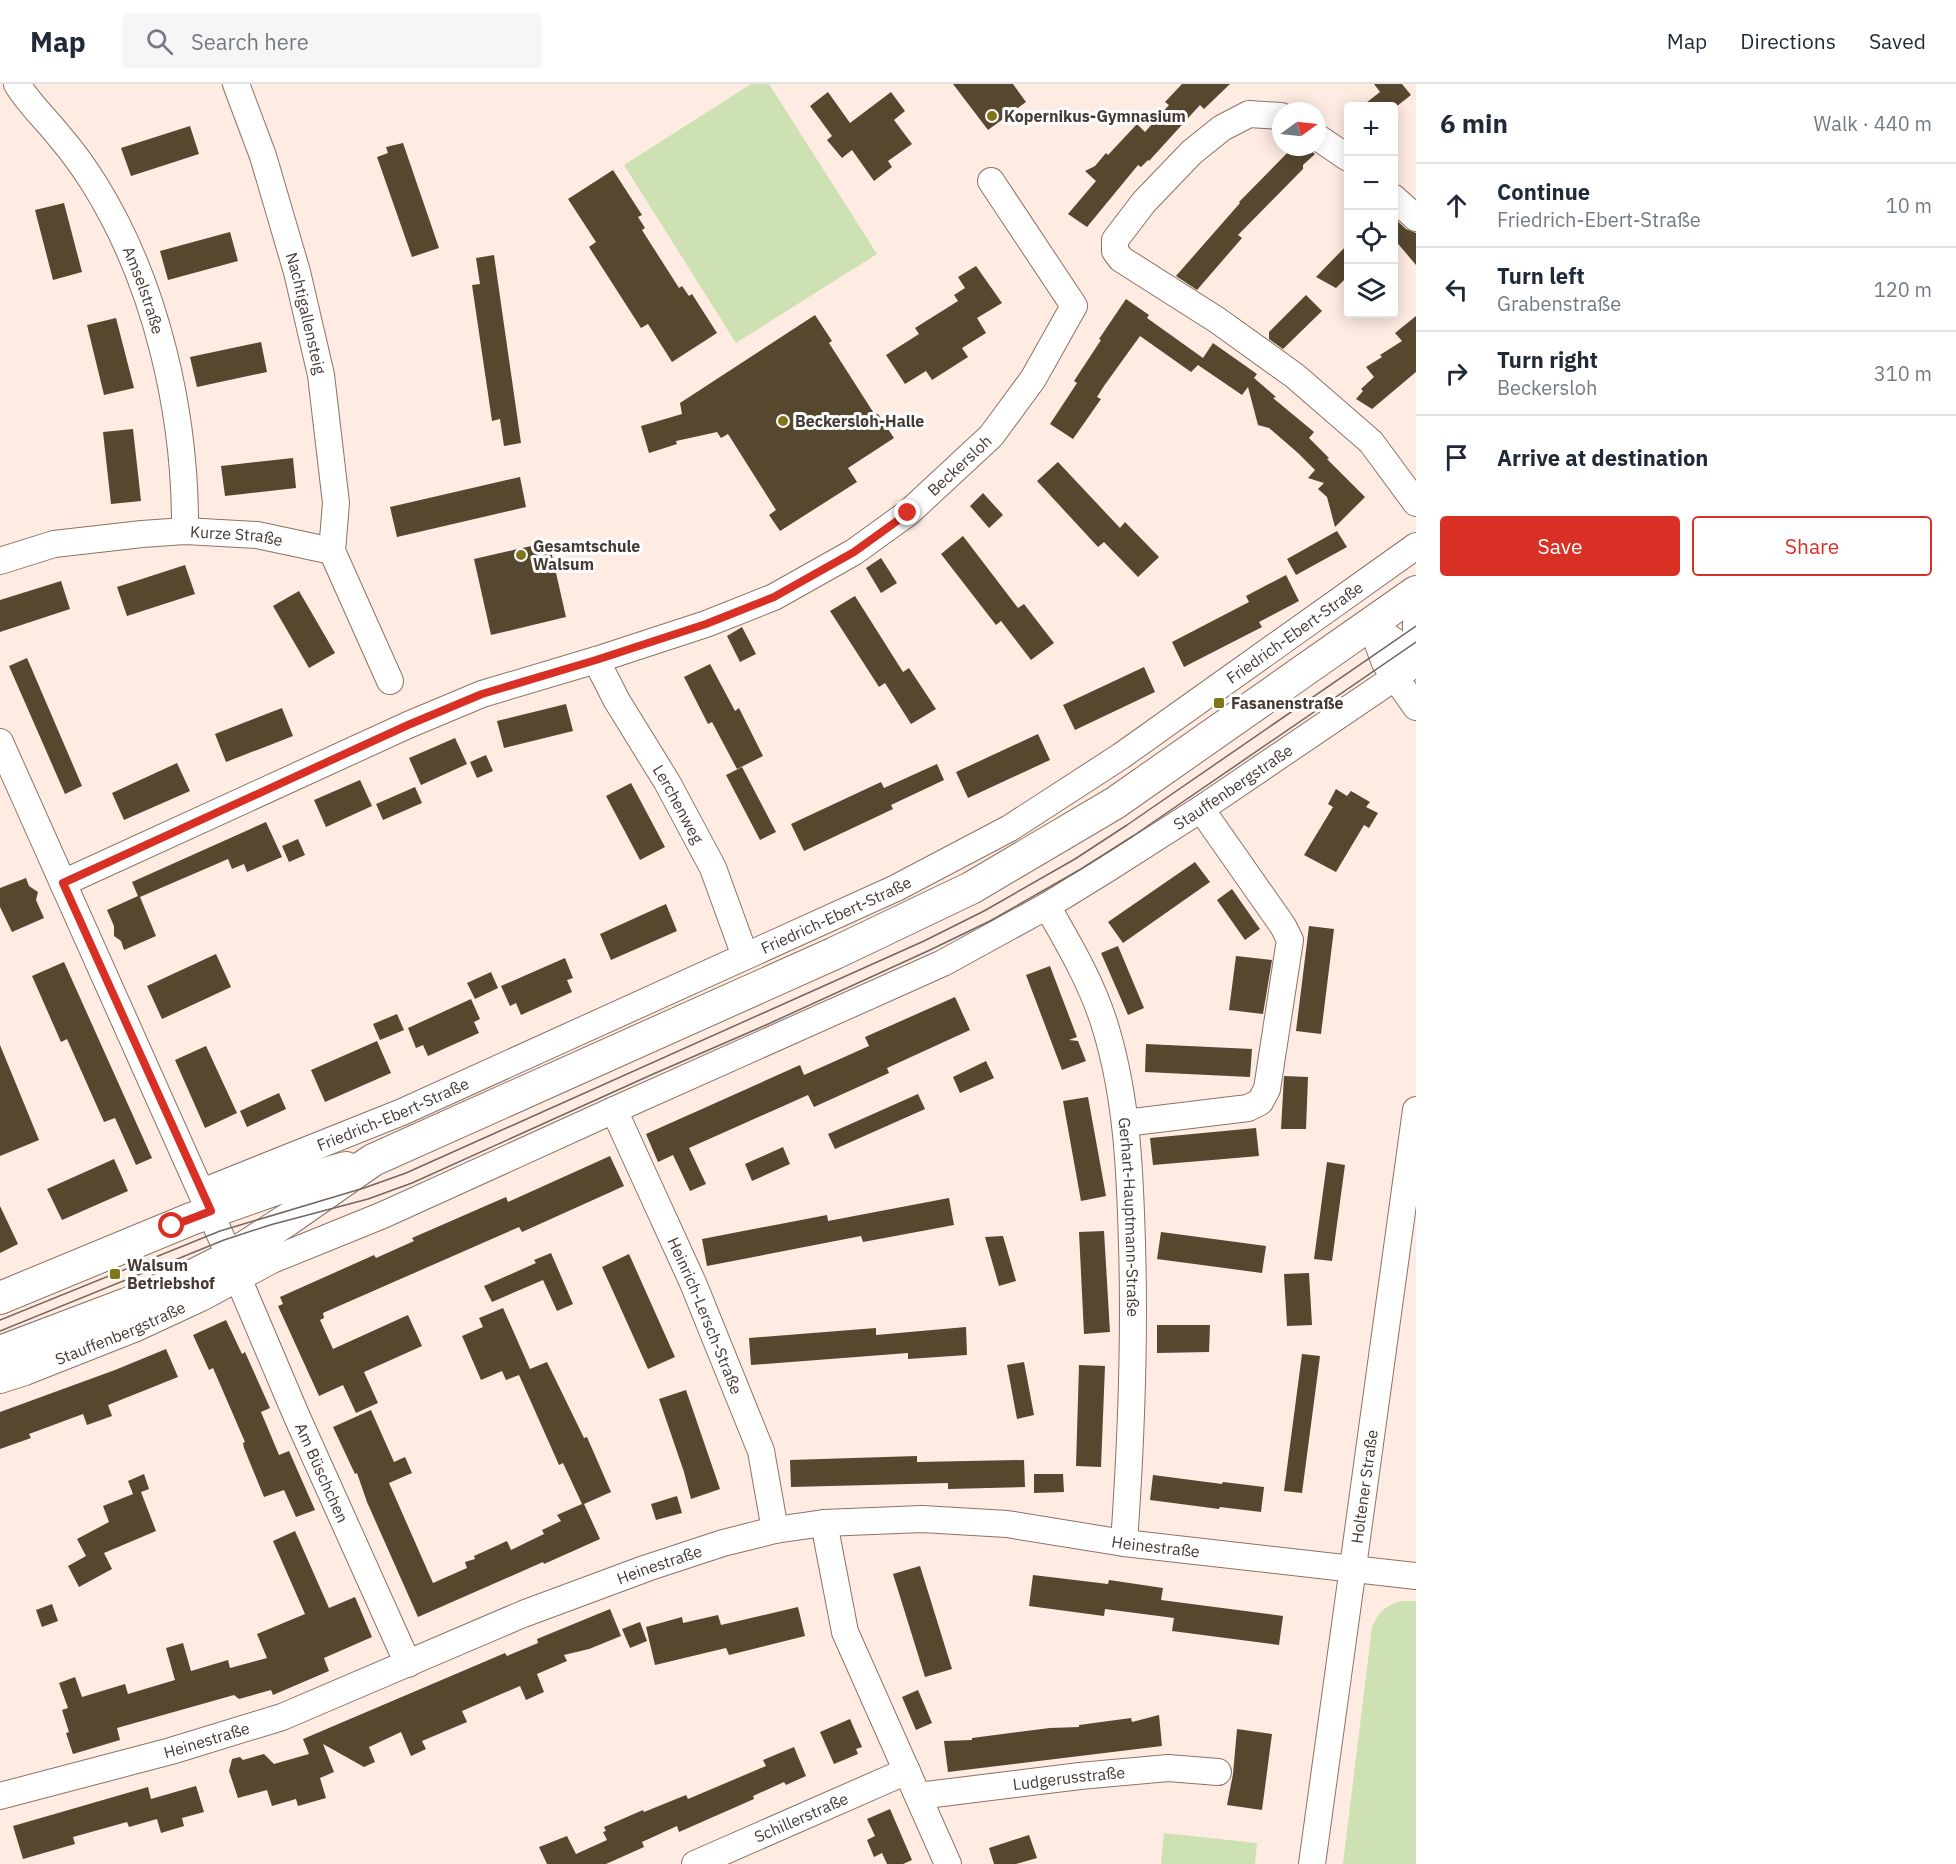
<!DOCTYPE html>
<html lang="en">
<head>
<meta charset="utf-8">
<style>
  :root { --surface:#fff; --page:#f6f6f7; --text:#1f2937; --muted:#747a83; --line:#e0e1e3; --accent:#d93025 }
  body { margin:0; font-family:"IBM Plex Sans",sans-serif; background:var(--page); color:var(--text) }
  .controls { position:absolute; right:18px; top:18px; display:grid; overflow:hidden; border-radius:6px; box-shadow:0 3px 15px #0003 }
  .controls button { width:54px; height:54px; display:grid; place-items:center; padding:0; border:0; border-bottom:2px solid var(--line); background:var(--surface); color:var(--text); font:30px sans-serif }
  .compass { position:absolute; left:1272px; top:18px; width:54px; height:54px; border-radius:50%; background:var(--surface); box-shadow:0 3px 15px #0003; rotate:75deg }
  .stop { position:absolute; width:18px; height:18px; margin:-14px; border:4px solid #d93025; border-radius:50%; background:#fff }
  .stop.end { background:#d93025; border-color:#fff; box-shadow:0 2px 6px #0008 }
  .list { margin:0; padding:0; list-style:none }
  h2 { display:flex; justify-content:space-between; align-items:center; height:78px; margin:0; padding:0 24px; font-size:26px }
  h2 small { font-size:20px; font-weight:400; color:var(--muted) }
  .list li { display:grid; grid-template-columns:39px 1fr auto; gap:18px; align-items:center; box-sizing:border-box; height:84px; padding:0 24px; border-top:2px solid var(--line) }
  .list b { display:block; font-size:22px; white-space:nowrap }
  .list p { margin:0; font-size:20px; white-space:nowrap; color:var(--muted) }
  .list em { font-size:20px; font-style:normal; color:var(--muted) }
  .actions { display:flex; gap:12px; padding:18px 24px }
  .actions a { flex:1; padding:14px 0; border:2px solid var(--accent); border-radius:6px; text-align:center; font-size:21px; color:var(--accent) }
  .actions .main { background:var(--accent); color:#fff }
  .icon { flex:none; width:33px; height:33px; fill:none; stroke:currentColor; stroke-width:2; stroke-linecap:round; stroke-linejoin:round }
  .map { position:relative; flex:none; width:1416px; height:1780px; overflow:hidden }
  header { display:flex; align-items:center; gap:36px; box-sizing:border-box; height:84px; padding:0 30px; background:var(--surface); border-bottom:2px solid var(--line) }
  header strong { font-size:28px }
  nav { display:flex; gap:33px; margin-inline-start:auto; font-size:21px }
  .search { width:420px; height:54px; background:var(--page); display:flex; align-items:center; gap:15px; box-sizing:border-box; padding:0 21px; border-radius:6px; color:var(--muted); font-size:22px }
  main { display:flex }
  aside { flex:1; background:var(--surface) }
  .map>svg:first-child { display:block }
  .green { fill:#cde1b3 }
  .building { fill:#56472f }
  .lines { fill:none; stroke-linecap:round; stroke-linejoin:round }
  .minor-casing { stroke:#8d7263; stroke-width:28 }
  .major-casing { stroke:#8d7263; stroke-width:34 }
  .minor { stroke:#fff; stroke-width:26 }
  .major { stroke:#fff; stroke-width:32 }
  .tram { stroke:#74665e; stroke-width:1.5 }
  .route { stroke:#d93025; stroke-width:8 }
  .poi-dot { fill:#7e7619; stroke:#fff; stroke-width:2 }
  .labels { text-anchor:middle; stroke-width:6; stroke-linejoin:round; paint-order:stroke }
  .poi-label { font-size:16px; font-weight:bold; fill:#463a33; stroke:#fff; text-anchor:start }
  .street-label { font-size:16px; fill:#463a33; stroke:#fff }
</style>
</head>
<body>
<header>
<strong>Map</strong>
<div class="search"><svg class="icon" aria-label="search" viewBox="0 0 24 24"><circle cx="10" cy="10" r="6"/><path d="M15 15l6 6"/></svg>Search here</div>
<nav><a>Map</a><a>Directions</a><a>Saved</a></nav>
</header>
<main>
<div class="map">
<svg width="1416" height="1780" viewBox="0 0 1416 1780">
  <rect width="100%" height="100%" fill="#feebe1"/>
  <!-- green -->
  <path class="green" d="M751,0H769L877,170L736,259L624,81Z
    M1401,1517H1416V1780H1343L1372,1543C1379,1528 1385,1522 1401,1517Z
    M1164,1749L1257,1759L1255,1780H1161Z"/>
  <!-- building -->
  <path class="building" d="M953,0H1013L1026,18L988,46Z
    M1182,0H1230L1204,25L1200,21L1149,77L1148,76L1141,83L1138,81L1087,143L1068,130L1096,97L1085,87L1095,82L1106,69L1108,71L1137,40L1145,48L1169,21L1165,18Z
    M1374,0H1402L1411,11L1397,22H1362L1380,8Z
    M828,8L850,39L891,8L905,27L894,36L912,60L888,77L892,83L874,97L852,66L842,74L827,56L832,52L810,22Z
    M190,42L199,70L131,92L121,64Z
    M403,59L439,164L412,173L377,73L388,69L386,63Z
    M1293,63H1306L1315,70L1303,81V85L1238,151L1242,154L1197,206L1176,192L1240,119L1239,118Z
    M613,86L642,131L638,133L645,144L642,146L679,204L682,202L689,212L692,210L717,249L672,278L648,240L641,244L589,163L596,158L568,115Z
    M64,119L82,188L53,196L35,126Z
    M1394,134L1406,145L1416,149V181L1394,155Z
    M230,148L238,177L168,196L160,167Z
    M1348,160V192L1336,204L1316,193Z
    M494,171L521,359L504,362L500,335L492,337L472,201L480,200L476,174Z
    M976,182L1002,219L977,234L986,249L962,264L968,273L932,296L926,287L905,300L886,271L919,250L915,244L958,217L954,211L965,204L958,193Z
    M1306,211L1322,227L1283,265L1269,255V248Z
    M1126,215L1149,231L1147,234L1203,274L1213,259L1257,290L1254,294L1276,313L1273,314L1314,348L1309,354L1329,374L1327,375L1365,413L1335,443L1327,413L1318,405L1324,399L1308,394L1315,386L1298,369L1269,344L1258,341L1248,303L1242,311L1198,281L1191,288L1140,252L1104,302L1097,313L1101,315L1073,355L1050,340L1077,299L1074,297L1101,256L1099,255Z
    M815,231L832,257L829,259L875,331L878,330L894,354L848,384L857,398L780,447L769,431L776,426L728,350L721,354L717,348L676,357L677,360L649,369L641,342L682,330L680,319Z
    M1416,232V288L1372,325L1356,315L1363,307L1361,305L1374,293L1366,283L1382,273L1380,271L1402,257L1395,249Z
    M116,234L134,304L104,311L87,241Z
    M261,258L267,288L197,303L190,273Z
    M133,345L141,417L111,420L103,348Z
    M293,374L296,404L225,412L221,382Z
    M1058,378L1120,444L1125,438L1159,473L1138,493L1104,458L1098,463L1037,397Z
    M520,393L526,423L397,453L390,423Z
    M983,409L1003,431L989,444L970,422Z
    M1337,447L1347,463L1296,491L1287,475Z
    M963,452L1018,524L1024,520L1054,559L1031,576L1001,537L996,541L941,470Z
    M549,458L566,533L491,551L474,475Z
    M881,474L897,499L881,509L866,484Z
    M185,481L195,510L127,532L117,503Z
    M1286,491L1299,517L1259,538L1262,543L1184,583L1172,558L1249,518L1246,512Z
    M61,497L70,525L0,548V516Z
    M299,507L335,569L309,584L273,522Z
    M855,512L903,588L909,584L936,625L911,640L885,599L879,603L830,527Z
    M742,543L756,570L740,578L727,552Z
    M27,574L82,702L65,710L9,582Z
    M710,580L735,627L739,624L763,672L737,685L712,638L708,640L684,593Z
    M1144,583L1155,608L1075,646L1063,621Z
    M566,620L573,647L504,664L497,637Z
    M282,624L293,652L226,678L215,650Z
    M1038,650L1050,676L968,714L956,688Z
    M455,654L467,680L421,701L409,674Z
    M486,671L493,687L477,694L470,678Z
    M177,679L190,707L124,736L112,709Z
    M937,680L944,696L891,721L893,725L804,767L791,740L881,698L884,704Z
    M742,683L776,748L760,756L726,691Z
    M360,696L372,722L326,743L314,716Z
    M631,699L665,763L640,776L606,712Z
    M415,703L422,719L383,736L376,720Z
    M1336,705L1347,712L1351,707L1370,718L1366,723L1378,729L1369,744L1364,741L1336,788L1304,771L1333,723L1328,720Z
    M266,738L282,773L247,788L244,780L232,785L228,775L140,813L156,852L124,866L121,857L114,852V842L107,826L138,812L132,798Z
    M298,755L305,771L289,778L282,762Z
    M1195,778L1210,798L1123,859L1108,838Z
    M26,794L29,802L38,808L36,816L44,834L12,848L0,823V804Z
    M1232,805L1260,845L1245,856L1217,816Z
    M666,820L677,847L611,876L600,850Z
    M1309,842L1334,845L1321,950L1296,947Z
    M1118,862L1144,924L1128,931L1101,869Z
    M216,870L231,903L162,935L147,902Z
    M1236,872L1272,876L1263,930L1229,926Z
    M565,874L573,894L567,896L572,908L521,931L516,919L510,922L501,902Z
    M64,878L152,1074L136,1081L115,1034L104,1038L67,955L61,958L32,892Z
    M1050,882L1077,953L1069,956L1078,957L1086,977L1062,986L1026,891Z
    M491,888L498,904L475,915L467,899Z
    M955,913L970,946L887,984L889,989L814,1023L808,1011L689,1064L706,1100L690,1107L673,1071L658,1078L646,1050L800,981L804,991L869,962L865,953Z
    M471,915L480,935L474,938L479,949L428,972L423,961L416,964L408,944Z
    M397,930L404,946L380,956L373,940Z
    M377,957L391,989L325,1018L311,986Z
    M1146,960L1252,965L1250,993L1145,988Z
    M0,961L39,1056L0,1072Z
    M206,962L237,1029L205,1044L175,976Z
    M986,977L994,994L960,1009L953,993Z
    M1284,992L1308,993L1306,1045H1281Z
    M279,1009L286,1025L247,1043L240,1027Z
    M918,1010L925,1025L835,1065L828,1050Z
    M1088,1013L1106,1112L1081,1117L1063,1017Z
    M1256,1044L1259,1072L1153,1081L1150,1054Z
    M783,1063L790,1080L752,1097L745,1080Z
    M610,1072L624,1102L522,1148L519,1143L323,1229L324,1234L320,1236L333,1265L408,1231L422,1262L364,1288L378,1319L356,1329L343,1301L319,1312L278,1222L283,1220L280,1213L374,1171L376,1174L414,1157L412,1154L506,1113L508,1118Z
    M114,1075L128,1107L62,1136L47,1105Z
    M1327,1078L1345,1081L1332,1177L1314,1175Z
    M949,1114L954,1141L863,1158L861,1152L707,1182L702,1155L827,1131L828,1137Z
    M0,1122L18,1160L0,1169Z
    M1104,1147L1110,1248L1084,1250L1079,1148Z
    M1161,1148L1266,1162L1262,1189L1157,1175Z
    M1003,1152L1016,1197L999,1202L985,1153Z
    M551,1169L573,1220L557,1227L543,1196L492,1218L484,1202L536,1179L534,1176Z
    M629,1170L675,1273L648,1285L602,1183Z
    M1309,1189L1312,1241L1287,1242L1284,1190Z
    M503,1224L530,1285L547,1278L584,1354L587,1353L611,1408L584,1420L600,1455L544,1480L543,1478L418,1533L367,1418L357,1389L355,1390L333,1343L371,1326L394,1378L405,1373L412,1389L389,1399L433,1499L467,1484L465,1478L475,1475L474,1472L507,1457L511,1466L544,1450L542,1446L561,1437L557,1431L582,1420L563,1379L559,1381L519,1291L506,1296L502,1287L481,1296L462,1252L483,1243L479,1234Z
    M226,1236L242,1270L245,1268L270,1324L261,1328L279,1371L289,1367L315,1426L296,1433L284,1406L264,1413L244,1364L243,1359L245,1358L213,1284L209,1286L193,1251Z
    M1157,1241H1210L1209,1268L1157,1269Z
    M966,1243L967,1271L908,1275V1269L751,1281L749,1254L876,1244V1251Z
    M166,1265L178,1293L108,1321L112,1332L87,1341L83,1330L29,1350L31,1354L0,1365V1328L115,1286Z
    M1302,1270L1320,1272L1302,1409L1284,1407Z
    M1024,1278L1034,1331L1017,1335L1007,1281Z
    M1079,1281L1105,1282L1101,1383L1076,1382Z
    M686,1306L720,1405L691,1415L684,1388L659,1315Z
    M917,1372V1378L1024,1376L1025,1403L948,1405V1399L791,1403L790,1376Z
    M144,1390L149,1405L141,1408L156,1447L104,1469L112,1485L79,1503L68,1482L86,1472L77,1455L109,1438L103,1422L133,1410L128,1397Z
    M1034,1390H1063L1064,1408L1034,1409Z
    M1153,1391L1222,1400L1223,1398L1264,1403L1261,1428L1220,1423L1219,1425L1150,1416Z
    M677,1412L682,1429L656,1436L651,1420Z
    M295,1447L329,1524L355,1513L372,1553L324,1574L329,1587L273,1611L271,1606L239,1615L234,1611L117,1644L120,1656L73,1670L66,1649L69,1648L62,1626L68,1624L59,1599L75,1593L82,1613L125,1600L128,1610L175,1596L166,1564L183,1559L191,1587L228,1576L230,1584L267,1574L257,1550L305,1530L273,1457Z
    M920,1482L952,1585L925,1593L893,1490Z
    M1033,1491L1108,1500L1109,1496L1163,1504L1161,1516L1283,1532L1279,1561L1172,1547L1174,1534L1105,1525L1104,1532L1029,1522Z
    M52,1520L58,1537L42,1543L36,1526Z
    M798,1523L805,1552L729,1571L726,1564L655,1581L646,1543L682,1533L683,1539L718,1531L721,1541Z
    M610,1525L621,1552L589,1565L564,1571L567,1577L537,1590L544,1608L526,1616L520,1602L462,1627L467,1638L422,1657L426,1665L411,1672L401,1648L369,1663L375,1678L364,1683L323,1660L334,1688L320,1694L326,1714L298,1722L296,1715L272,1722L267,1706L238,1714L229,1687L232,1675L240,1673L243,1676L264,1670L274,1680L309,1670L303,1655L505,1569L507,1572L538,1559L537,1555Z
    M640,1538L647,1557L630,1564L622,1545Z
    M918,1606L932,1639L916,1646L902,1613Z
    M1159,1631L1162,1662L948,1688L944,1657L972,1656V1654L1050,1644L1079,1643V1641L1131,1634L1132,1638Z
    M850,1635L862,1663L856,1665L858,1670L834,1680L820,1648Z
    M1237,1645L1272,1650L1262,1726L1227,1721L1233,1690Z
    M794,1663L806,1692L786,1701L784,1698L753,1712L754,1715L679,1748L677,1742L642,1758L644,1763L606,1780H547L539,1763L567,1752L576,1770L607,1756L603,1748L606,1747L604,1743L643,1726L644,1728L686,1711L688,1715L766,1682L763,1676Z
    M196,1702L204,1728L182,1734L184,1742L161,1749L157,1735L129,1743L127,1738L73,1753L75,1760L23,1775L13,1742L148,1703L151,1715Z
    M890,1725L912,1776L903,1780H887L882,1769L874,1773L867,1756L875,1752L867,1735Z
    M1029,1751L1037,1774L1016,1780H994L989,1764Z"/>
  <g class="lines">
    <defs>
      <g id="minor">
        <path id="s1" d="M17,0C29,20 46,35 60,53C73,68 85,85 95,101C157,201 186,331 185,447"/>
        <path id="s2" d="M236,0L263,72L297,188L321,291L336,419L332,467L390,597"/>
        <path d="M1281,32L1249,30L1222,44L1192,68L1144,118L1115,156V167L1121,175L1217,236L1295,292L1371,358L1416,419"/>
        <path d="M1317,53L1348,74"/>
        <path d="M1394,114L1416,134"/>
        <path id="s3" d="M0,477L54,460L142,450L185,447L257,451L332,467"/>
        <path d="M1416,539V568"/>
        <path d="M1371,541L1385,579L1416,623"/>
        <path d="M1371,541L1394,557L1416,577"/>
        <path id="s4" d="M596,576L617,617L667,698L713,784L745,872"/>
        <path d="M0,658L230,1173"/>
        <path id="s5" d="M63,799L408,641L482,610L596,576L706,540L774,513L854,468L908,429L991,352L1033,295L1074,222L991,97"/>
        <path id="s6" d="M1047,822C1070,862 1093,901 1106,945C1127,1015 1130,1087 1132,1160C1135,1260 1131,1360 1124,1459"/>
        <path id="s7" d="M614,1026L693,1199L761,1367L775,1446"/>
        <path d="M1125,1039L1248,1024L1260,1018L1267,1005L1290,856L1283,842L1201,725"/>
        <path id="s8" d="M202,1108L402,1028L896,804L1010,744L1121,672L1416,462"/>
        <path id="s9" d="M238,1194L297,1333L408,1580"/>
        <path id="s10" d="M0,1296L25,1288L134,1245L201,1214L272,1176L383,1131L614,1026L943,879L1047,822L1107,785L1201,725L1416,579"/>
        <path d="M824,1439L845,1548L948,1780"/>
        <path id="s11" d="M0,1712L171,1667L282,1633L523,1530L647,1484L723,1459L775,1446L824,1439L922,1435L1007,1440L1124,1459L1416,1492"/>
        <path id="s12" d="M918,1712L1080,1692L1168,1684L1218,1688"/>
        <path id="s13" d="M695,1780L907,1687"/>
        <path id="s14" d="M1312,1780L1416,1026"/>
      </g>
      <path id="major" d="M0,1214L191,1135L293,1099L346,1084
        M0,1268L127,1220L192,1192L230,1173L287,1136L373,1076L835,869L971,804L1115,719L1416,508"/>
    </defs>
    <!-- minor casing -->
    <use href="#minor" class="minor-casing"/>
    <!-- major casing -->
    <use href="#major" class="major-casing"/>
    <!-- minor -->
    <use href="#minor" class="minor"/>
    <!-- major -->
    <use href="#major" class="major"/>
    <!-- tram -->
    <path class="tram" d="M0,1236L220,1147L364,1104L406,1089L924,857L984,827L1075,775L1127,741L1416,542
      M0,1247L224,1156L270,1141L368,1115L412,1099L651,991L766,941L930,866L990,837L1081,785L1133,752L1416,558"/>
  </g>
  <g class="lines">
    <!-- route -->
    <path class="route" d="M172,1142L211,1127L63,799L408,641L482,610L596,576L706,540L774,513L854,468L908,429"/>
  </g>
  <!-- markers -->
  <g class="poi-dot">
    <circle cx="992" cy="32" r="6"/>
    <circle cx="783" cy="337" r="6"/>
    <circle cx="521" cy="471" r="6"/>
    <rect x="1213" y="613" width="12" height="12" rx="3"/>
    <rect x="109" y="1184" width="12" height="12" rx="3"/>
  </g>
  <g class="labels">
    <!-- poi labels -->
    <g class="poi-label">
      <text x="1004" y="38">Kopernikus-Gymnasium</text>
      <text x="795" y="343">Beckersloh-Halle</text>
      <text x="533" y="468">Gesamtschule<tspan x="533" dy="18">Walsum</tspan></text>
      <text x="1231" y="625">Fasanenstraße</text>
      <text x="127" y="1187">Walsum<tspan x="127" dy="18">Betriebshof</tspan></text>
    </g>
    <!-- street labels -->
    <g class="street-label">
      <text dy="6" stroke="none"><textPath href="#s1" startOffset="244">Amselstraße</textPath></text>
      <text dy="6" stroke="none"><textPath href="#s2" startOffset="240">Nachtigallensteig</textPath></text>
      <text dy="6" stroke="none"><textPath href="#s5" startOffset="996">Beckersloh</textPath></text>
      <text dy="6" stroke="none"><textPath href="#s3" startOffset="240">Kurze Straße</textPath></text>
      <text dy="6" stroke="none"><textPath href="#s8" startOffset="1232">Friedrich-Ebert-Straße</textPath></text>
      <text dy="6" stroke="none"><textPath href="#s10" startOffset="1371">Stauffenbergstraße</textPath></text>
      <text dy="6" stroke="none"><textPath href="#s4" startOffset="166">Lerchenweg</textPath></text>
      <text dy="6" stroke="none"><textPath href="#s8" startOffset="692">Friedrich-Ebert-Straße</textPath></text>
      <text dy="6" stroke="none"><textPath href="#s8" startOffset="206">Friedrich-Ebert-Straße</textPath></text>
      <text dy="6" stroke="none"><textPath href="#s6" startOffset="327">Gerhart-Hauptmann-Straße</textPath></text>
      <text dy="6" stroke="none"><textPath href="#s7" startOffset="225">Heinrich-Lersch-Straße</textPath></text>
      <text dy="6" stroke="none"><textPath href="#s10" startOffset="129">Stauffenbergstraße</textPath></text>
      <text dy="6" stroke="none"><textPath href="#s9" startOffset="212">Am Büschchen</textPath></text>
      <text dy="6" stroke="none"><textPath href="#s14" startOffset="381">Holtener Straße</textPath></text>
      <text dy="6" stroke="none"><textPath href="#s11" startOffset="1204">Heinestraße</textPath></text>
      <text dy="6" stroke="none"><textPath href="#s11" startOffset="700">Heinestraße</textPath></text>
      <text dy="6" stroke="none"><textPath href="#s11" startOffset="214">Heinestraße</textPath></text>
      <text dy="6" stroke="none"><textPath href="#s12" startOffset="152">Ludgerusstraße</textPath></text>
      <text dy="6" stroke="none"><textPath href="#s13" startOffset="116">Schillerstraße</textPath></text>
    </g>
  </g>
</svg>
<div class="controls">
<button>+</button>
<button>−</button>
<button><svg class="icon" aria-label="locate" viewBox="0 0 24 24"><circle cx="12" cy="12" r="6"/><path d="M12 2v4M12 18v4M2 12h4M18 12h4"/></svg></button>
<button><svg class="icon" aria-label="layers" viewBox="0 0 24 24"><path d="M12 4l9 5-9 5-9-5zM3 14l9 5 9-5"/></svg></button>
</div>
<svg class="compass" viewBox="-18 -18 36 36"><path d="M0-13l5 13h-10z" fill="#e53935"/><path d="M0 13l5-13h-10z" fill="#747a83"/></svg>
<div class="stop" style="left:172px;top:1142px"></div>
<div class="stop end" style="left:908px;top:429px"></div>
</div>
<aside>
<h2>6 min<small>Walk · 440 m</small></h2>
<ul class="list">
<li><svg class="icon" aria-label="ahead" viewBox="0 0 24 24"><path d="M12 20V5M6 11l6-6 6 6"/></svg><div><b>Continue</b><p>Friedrich-Ebert-Straße</p></div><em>10 m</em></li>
<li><svg class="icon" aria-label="left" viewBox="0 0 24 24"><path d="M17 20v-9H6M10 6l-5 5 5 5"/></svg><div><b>Turn left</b><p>Grabenstraße</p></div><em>120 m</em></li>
<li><svg class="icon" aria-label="right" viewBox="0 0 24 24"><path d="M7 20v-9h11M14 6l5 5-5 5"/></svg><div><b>Turn right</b><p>Beckersloh</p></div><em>310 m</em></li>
<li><svg class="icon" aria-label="arrive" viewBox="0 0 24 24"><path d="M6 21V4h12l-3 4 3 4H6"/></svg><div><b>Arrive at destination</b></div></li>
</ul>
<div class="actions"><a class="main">Save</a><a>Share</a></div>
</aside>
</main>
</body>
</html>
